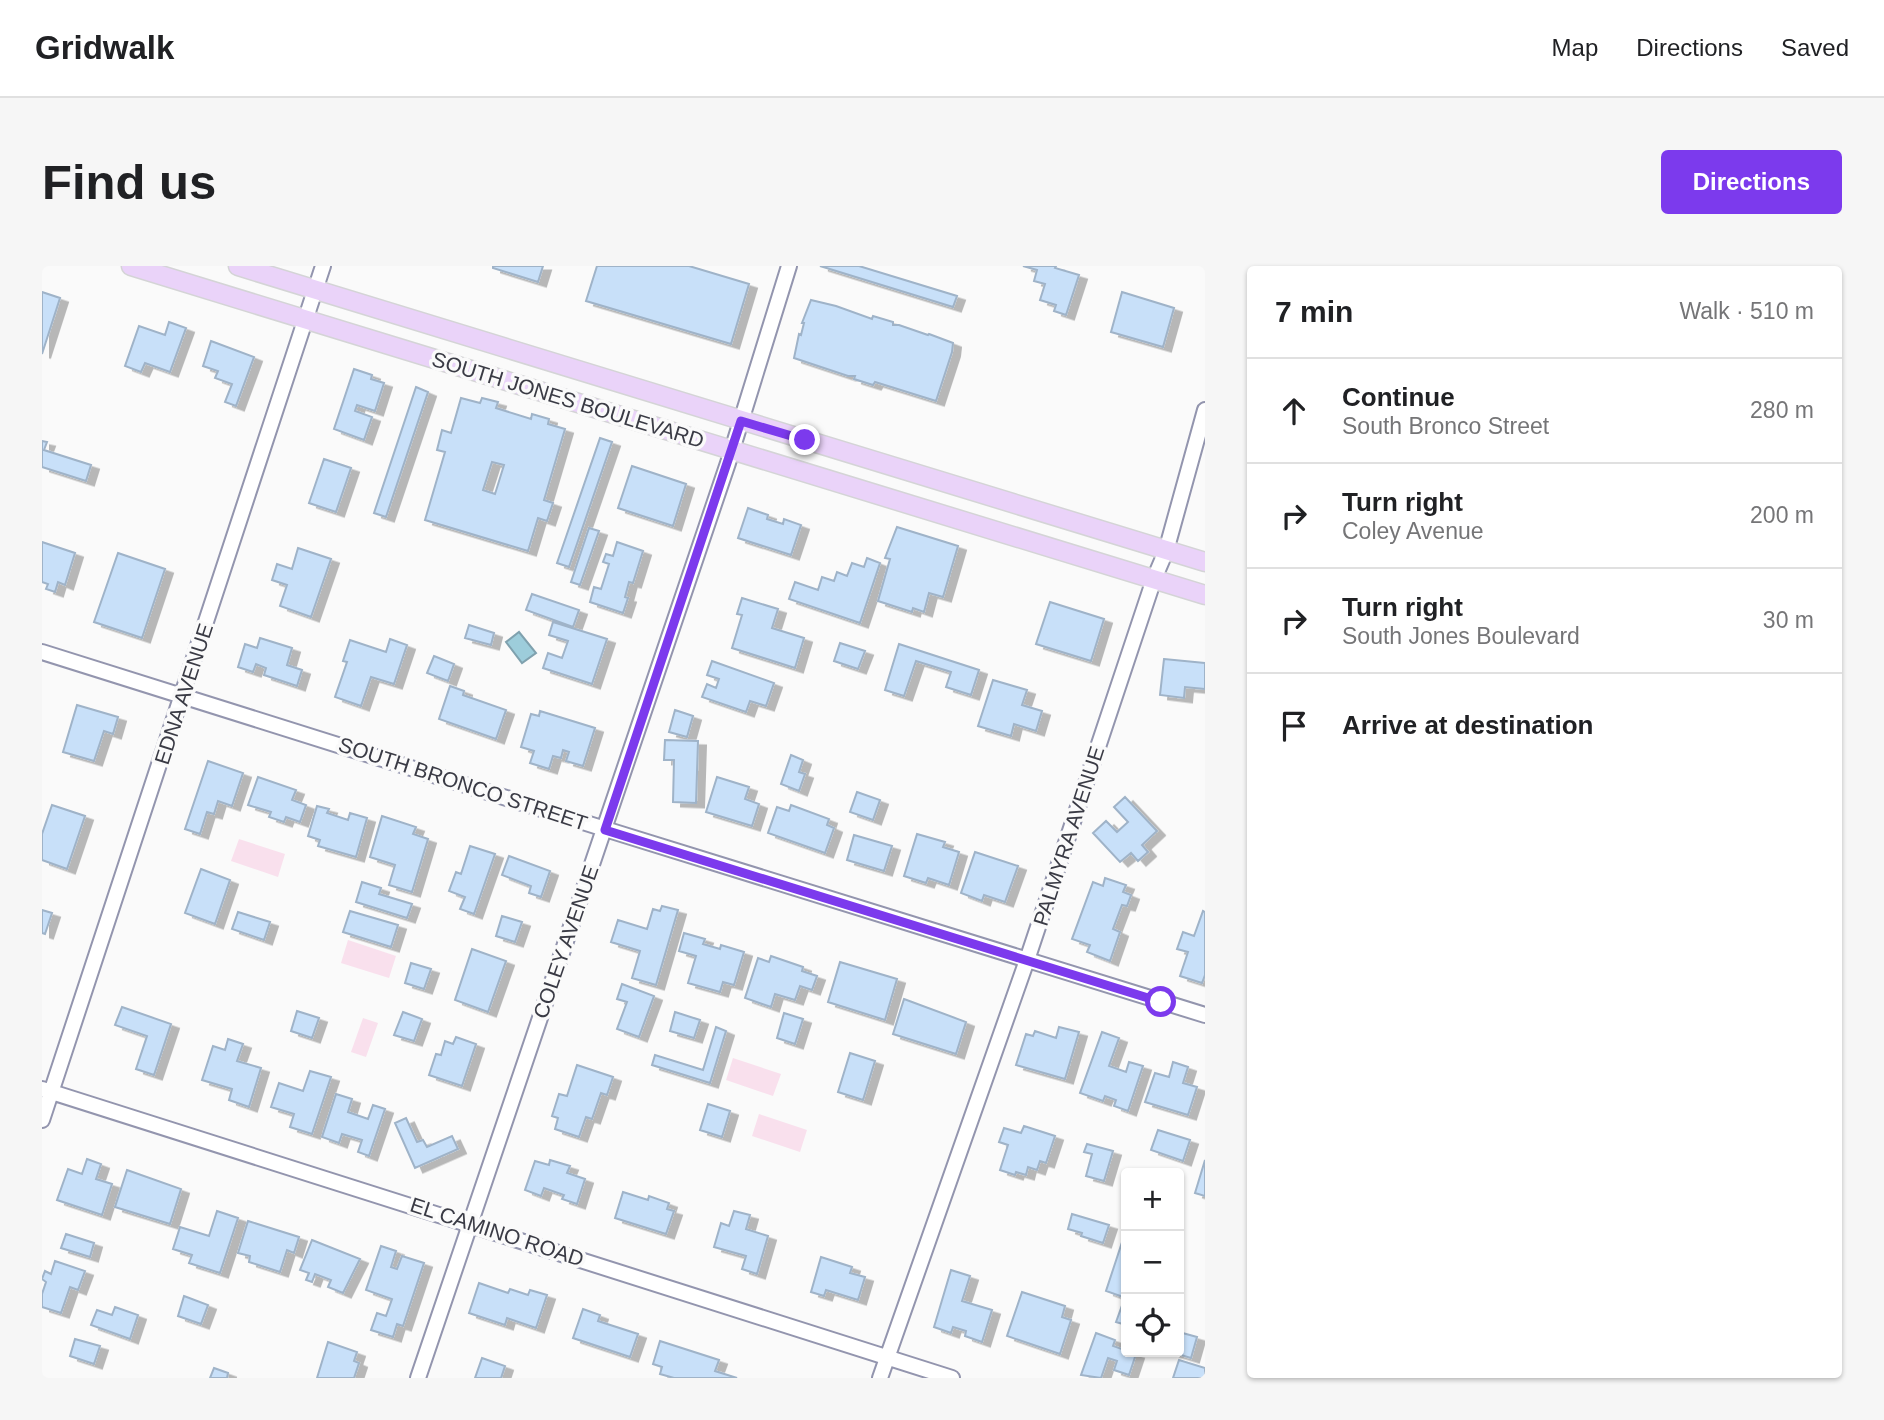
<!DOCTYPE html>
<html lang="en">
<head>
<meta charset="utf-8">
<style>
  :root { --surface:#fff; --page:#f6f6f6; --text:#202124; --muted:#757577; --line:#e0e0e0; --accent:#7c3aed }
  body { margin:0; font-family:Arial,sans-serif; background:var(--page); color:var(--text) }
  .controls { position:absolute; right:21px; bottom:21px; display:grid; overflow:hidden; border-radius:7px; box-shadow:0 2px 5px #0004 }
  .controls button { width:63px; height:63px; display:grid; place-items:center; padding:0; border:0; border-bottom:2px solid var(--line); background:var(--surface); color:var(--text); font:35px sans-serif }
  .stop { position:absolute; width:21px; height:21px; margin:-16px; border:5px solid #7c3aed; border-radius:50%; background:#fff }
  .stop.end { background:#7c3aed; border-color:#fff; box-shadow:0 2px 7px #0008 }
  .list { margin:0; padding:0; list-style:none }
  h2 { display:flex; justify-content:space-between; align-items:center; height:91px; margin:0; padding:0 28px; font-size:30px }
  h2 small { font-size:23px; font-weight:400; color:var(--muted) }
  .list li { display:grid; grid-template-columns:46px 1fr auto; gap:21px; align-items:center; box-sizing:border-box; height:105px; padding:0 28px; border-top:2px solid var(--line) }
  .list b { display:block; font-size:26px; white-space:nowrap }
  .list p { margin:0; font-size:23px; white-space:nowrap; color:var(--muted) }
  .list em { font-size:23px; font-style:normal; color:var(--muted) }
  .icon { flex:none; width:38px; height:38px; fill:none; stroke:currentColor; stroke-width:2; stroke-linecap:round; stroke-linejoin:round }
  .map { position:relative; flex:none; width:1163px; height:1112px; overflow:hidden; border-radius:7px }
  header { display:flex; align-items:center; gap:42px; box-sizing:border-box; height:98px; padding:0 35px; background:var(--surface); border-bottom:2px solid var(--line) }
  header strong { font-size:33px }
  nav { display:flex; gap:38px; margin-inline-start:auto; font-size:24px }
  .intro { display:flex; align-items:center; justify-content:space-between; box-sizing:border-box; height:168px; padding:0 42px }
  h1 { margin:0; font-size:49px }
  .button { padding:18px 32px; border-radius:7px; background:var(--accent); color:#fff; font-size:24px; font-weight:700 }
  main { display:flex; gap:42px; padding:0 42px }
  aside { flex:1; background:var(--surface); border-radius:7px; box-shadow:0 2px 5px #0004 }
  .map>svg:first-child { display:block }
  .green { fill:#f9e0ed }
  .water { fill:#9dcddb; stroke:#7fa1ae; stroke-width:2 }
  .building { fill:#c8e0f9; stroke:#9fb3c8; stroke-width:2; fill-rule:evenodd; filter:url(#shadow) }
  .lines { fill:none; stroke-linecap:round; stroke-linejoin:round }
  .minor-casing { stroke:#9395ae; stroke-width:18 }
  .major-casing { stroke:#d4d4d6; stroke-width:21 }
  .minor { stroke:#fff; stroke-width:14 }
  .major { stroke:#ead3f9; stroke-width:18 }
  .route { stroke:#7c3aed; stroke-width:9 }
  .labels { text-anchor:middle; stroke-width:7; stroke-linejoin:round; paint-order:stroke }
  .street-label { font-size:21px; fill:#3a3b45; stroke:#fafafa }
</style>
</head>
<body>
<header>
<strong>Gridwalk</strong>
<nav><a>Map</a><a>Directions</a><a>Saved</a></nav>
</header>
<div class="intro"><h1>Find us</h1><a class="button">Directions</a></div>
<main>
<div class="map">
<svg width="1163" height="1112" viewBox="0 0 1163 1112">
  <defs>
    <filter id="shadow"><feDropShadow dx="8" dy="4.5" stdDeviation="0" flood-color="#0004"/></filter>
  </defs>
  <rect width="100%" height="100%" fill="#fafafa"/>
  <!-- green -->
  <path class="green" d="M197,573L243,588L236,611L189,595Z
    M306,674L354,690L347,712L299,697Z
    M321,752L336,757L324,791L309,786Z
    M691,792L739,808L731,830L684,814Z
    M717,848L765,864L758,886L710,870Z"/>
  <!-- water -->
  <path class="water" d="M477,366L494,387L480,397L464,376Z"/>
  <!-- building -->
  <path class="building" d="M451,0H501L496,16L451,2Z
    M555,0H647L707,18L689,78L544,35Z
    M778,0H817L915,30L911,41Z
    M981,0H1014L1013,2L1037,9L1024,49L1012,45L1014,39L998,34L1003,18L992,15L995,4Z
    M0,26L18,32L0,88Z
    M1080,26L1132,42L1121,81L1069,66Z
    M769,34L794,40L830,53L831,50L851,56V59H857L886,69L887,68L911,77L910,86L894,135L833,116L831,119L812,113L813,110H806L752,92L757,68L759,69L762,57H760Z
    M127,56L144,62L128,106L103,97L99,106L83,100L97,60L123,69Z
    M169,75L212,91L194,140L183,136L190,118L173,112L176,105L161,100Z
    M312,103L330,109L329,113L342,117L333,145L315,139L313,145L330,151L322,174L292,163Z
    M374,121L386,126L344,251L332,247Z
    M419,132L438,137L440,132L456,136L454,142L489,153L490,148L507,153L506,158L523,163L502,234L511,237L505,255L496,252L486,285L383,254L403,186L395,184L400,164L409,167ZM450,196L462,199L453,228L441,224Z
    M558,172L570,176L527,301L515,297Z
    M0,175L5,176L2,184L49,199L44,215L0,201Z
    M282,193L309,202L294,246L267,237Z
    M590,200L644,218L631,260L576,242Z
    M706,242L726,249L725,253L741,258L742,253L759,259L749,289L696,272Z
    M855,261L916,280L901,331L887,327L882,346L871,342L870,346L836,335L848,293L843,292Z
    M547,262L557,265L538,319L529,316Z
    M0,276L33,287L23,319L16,316L13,326L4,323L6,318L0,316Z
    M575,276L601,285L591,317L587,316L583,331L586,332L581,347L548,336L552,321L559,323L567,298L561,296L564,288L571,290Z
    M256,282L289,293L269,351L238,340L245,319L230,314L235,298L250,303Z
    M76,287L123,303L100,372L52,356Z
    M825,292L838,297L818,357L747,333L753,316L776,324L780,311L792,315L795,306L805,310L810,297L822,301Z
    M490,328L537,344L531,361L484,344Z
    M700,332L736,343L730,362L762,372L753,402L690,382L700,349L695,348Z
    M1008,336L1062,353L1049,395L994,378Z
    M511,356L565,373L550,418L501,402L506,387L520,392L526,375L507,369Z
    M427,359L452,367L449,379L423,372Z
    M218,372L250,382L245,399L260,404L255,420L222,409L224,402L214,398L211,406L196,401L203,378L215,382Z
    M348,373L365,379L352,418L329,411L319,440L293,431L305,396L301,395L308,374L344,386Z
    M798,377L823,385L816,403L792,395Z
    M857,378L937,404L929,429L904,421L909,406L874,395L862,430L843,424Z
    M392,390L412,398L406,415L385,407Z
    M1122,393L1163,397V423L1143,421L1142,432L1118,429Z
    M670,395L732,417L724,440L708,435L704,446L660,431L665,418L674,422L677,413L665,409Z
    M951,414L985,424L980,439L1000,445L994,465L972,458L969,470L936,460Z
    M408,420L422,425L421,429L464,444L454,473L397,453Z
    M35,439L76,451L71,468L62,465L52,495L21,486Z
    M633,444L651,450L645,471L627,466Z
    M498,445L553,462L541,500L524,495L527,486L521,484L519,492L511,490L507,503L488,497L492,485L479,481L489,448L497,450Z
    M623,474L656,475L654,537L631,536L632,494H622Z
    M749,489L761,494L757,506L763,508L757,525L739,518Z
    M166,495L201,507L190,540L176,535L172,548L165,546L158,568L143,563Z
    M216,511L254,524L250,534L264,539L258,556L244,551L242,556L227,551L229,546L206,539Z
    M675,511L707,521L703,533L717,538L710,560L664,546Z
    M815,526L838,534L831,554L808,546Z
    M1083,531L1115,565L1100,579L1106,586L1096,595L1089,587L1078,596L1051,567L1064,555L1075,566L1086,556L1072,541Z
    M10,539L43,550L25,603L0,594V568Z
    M749,539L787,553L785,559L792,562L783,587L726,567L735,541L747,545Z
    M275,540L287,543L285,547L306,554L308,547L325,552L314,591L276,580L278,574L266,570Z
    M340,550L374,561L371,568L386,573L370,626L347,619L353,599L328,591Z
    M875,568L903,576L901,581L917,586L907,619L886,612L884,617L862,610Z
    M812,569L850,580L842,605L805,594Z
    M428,580L453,588L432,648L418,643L423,631L407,625L414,606L419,608Z
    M933,586L976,600L963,636L942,629L940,635L919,627Z
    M467,590L508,605L499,631L487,627L489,620L460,609Z
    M159,603L188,614L173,658L143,647Z
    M1063,612L1084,619L1081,626L1089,629L1085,640L1080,639L1071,663L1078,666L1068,695L1045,686L1048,679L1030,673L1051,616L1061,620Z
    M320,616L339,622L337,628L370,638L365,652L314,636Z
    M620,640L636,644L614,719L590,712L598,685L569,676L576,654L605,663L611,643L618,645Z
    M0,644L10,647L3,668L0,667Z
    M308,645L356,659L349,681L301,666Z
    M1161,645L1163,646V709L1160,717L1138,710L1146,686L1135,683L1141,666L1152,670Z
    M196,646L228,656L222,674L190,663Z
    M460,650L480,656L473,676L454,670Z
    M642,667L663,673L661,678L678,683L679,679L702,686L692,719L681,716L678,726L646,717L654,690L637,685Z
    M430,683L464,695L446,746L413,734Z
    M729,690L761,701L760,705L775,710L770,724L758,720L753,734L733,728L729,741L703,732L716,692L727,696Z
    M798,696L855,713L843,754L786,736Z
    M369,697L389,703L382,723L363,717Z
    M580,718L612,730L597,771L575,763L585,736L575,733Z
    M862,733L924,756L914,788L851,768Z
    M80,741L129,758L112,809L94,803L105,770L73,759Z
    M255,745L277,752L270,772L249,765Z
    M361,746L380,753L372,775L352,769Z
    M633,746L658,754L652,772L628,765Z
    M742,747L761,753L753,778L735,772Z
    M674,761L684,765L668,817L610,799L613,789L661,804Z
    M1017,761L1037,766L1023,813L974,799L984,768L991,770L993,765L1014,772Z
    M1060,766L1077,772L1067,800L1084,806L1087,796L1101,800L1086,845L1072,840L1074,834L1063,830L1061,835L1038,827Z
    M414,771L434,778L420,820L387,809L394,788L399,789L403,775L411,778Z
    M186,773L201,778L195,795L219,802L207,841L187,834L190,823L160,814L171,780L183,784Z
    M808,787L833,795L821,834L796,826Z
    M1131,796L1146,801L1141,817L1155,821L1146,849L1103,836L1113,807L1127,811Z
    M535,799L571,811L565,829L559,827L550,853L544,851L537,871L513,863L516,852L510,850L517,828L525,830Z
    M268,805L289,811L270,868L248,861L252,848L229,841L237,817L261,825Z
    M294,828L310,833L306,846L326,853L331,839L343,843L327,890L316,886L320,874L300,868L297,877L280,871Z
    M666,838L688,845L680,871L658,864Z
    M364,852L375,876L381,874L385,881L410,870L416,883L373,902L353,857Z
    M982,860L1013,870L1004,897L998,895L995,904L986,901L984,909L974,906L973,909L958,904L966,879L957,876L962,862L979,867Z
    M1116,864L1148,874L1141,895L1109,884Z
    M1045,878L1071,885L1062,915L1044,910L1050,888L1042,886Z
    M45,893L59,898L54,913L70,918L60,949L15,934L26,903L40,908Z
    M508,894L528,900L525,907L543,913L535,938L520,933L522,929L502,922L499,930L483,924L493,895L507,899Z
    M1163,894V930L1153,927Z
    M85,904L139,923L128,958L73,941Z
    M581,926L606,934L607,930L627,937L625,943L632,945L624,968L573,952Z
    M175,945L196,952L178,1007L147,997L150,989L131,983L138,961L167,970Z
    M692,945L708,949L704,963L726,970L715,1008L700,1003L704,990L672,981L679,957L687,960Z
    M1030,948L1067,959L1061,977L1039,970L1040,967L1026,963Z
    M206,955L257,971L252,987L245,984L238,1006L207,996L208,990L196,987Z
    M1084,964V1032L1064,1025Z
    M24,968L52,977L48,991L19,982Z
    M270,974L318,993L301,1027L286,1021L289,1014L273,1008L270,1016L264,1014L267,1007L258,1004Z
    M339,980L354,985L349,1001L355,1003L360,990L382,997L361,1060L355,1058L351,1071L329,1064L335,1047L344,1050L350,1033L324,1024Z
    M779,991L810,1001L808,1007L823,1011L816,1034L784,1024L782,1030L769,1026Z
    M13,995L43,1005L36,1024L28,1021L19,1047L0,1041V1028L4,1016L0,1013L3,1005L9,1008Z
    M909,1004L928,1010L920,1035L950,1044L940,1076L923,1070L924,1065L911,1061L909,1067L892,1061Z
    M437,1017L466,1027L468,1023L486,1029L488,1024L505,1029L494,1062L465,1052L463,1059L427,1047Z
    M980,1026L1023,1040L1020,1051L1029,1054L1018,1088L965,1070Z
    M142,1030L166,1039L159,1058L136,1050Z
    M1082,1034L1084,1035V1059L1074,1056Z
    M73,1041L96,1049L88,1073L49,1059L55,1044L70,1049Z
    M541,1043L558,1049L556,1055L596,1068L588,1091L531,1072Z
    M1137,1066L1155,1071L1149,1092L1129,1086H1137Z
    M1054,1067L1073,1074L1071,1080L1094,1088L1087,1109L1072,1104L1075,1095L1066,1092L1059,1112L1039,1109Z
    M33,1073L58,1080L52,1098L28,1090Z
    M618,1075L677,1094L673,1105L695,1112H632L618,1108L620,1101L611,1098Z
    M286,1076L315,1086L312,1095L317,1097L312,1112H275Z
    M440,1092L463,1100L459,1112H433Z
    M1137,1094L1163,1102V1112H1131Z
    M172,1102L186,1107L185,1112H168Z"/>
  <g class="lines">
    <defs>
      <path id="minor" d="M0,386L563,563L1163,749
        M0,823L910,1112
        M0,854L281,0
        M376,1112L686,197L747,0
        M838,1112L985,694L1112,313L1124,285L1163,144"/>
      <path id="major" d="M89,0L1163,329
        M196,0L1163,296"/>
    </defs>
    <!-- minor casing -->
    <use href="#minor" class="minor-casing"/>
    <!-- major casing -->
    <use href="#major" class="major-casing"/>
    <!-- minor -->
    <use href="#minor" class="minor"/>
    <!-- major -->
    <use href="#major" class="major"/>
  </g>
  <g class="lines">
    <!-- route -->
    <path class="route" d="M763,174L699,155L563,564L1119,736"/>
  </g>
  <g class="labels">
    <!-- street labels -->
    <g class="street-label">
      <text transform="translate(526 134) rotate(17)" y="7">SOUTH JONES BOULEVARD</text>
      <text transform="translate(142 428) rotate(-72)" y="7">EDNA AVENUE</text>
      <text transform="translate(421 518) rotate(18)" y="7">SOUTH BRONCO STREET</text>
      <text transform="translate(1027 570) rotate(-72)" y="7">PALMYRA AVENUE</text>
      <text transform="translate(524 676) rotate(-71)" y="7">COLEY AVENUE</text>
      <text transform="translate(455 966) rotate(18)" y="7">EL CAMINO ROAD</text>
    </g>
  </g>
</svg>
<div class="controls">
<button>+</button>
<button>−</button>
<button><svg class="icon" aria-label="locate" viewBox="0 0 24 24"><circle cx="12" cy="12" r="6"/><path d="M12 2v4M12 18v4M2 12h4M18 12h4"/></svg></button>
</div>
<div class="stop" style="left:1119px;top:736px"></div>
<div class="stop end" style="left:763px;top:174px"></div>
</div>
<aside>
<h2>7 min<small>Walk · 510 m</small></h2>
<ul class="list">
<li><svg class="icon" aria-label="ahead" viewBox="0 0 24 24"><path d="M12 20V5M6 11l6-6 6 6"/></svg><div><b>Continue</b><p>South Bronco Street</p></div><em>280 m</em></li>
<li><svg class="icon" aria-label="right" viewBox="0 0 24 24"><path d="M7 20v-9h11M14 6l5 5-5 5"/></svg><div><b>Turn right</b><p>Coley Avenue</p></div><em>200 m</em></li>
<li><svg class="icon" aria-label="right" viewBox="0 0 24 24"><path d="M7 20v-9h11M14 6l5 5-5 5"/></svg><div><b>Turn right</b><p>South Jones Boulevard</p></div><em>30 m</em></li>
<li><svg class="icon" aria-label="arrive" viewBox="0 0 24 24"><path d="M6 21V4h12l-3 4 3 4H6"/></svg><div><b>Arrive at destination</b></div></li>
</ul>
</aside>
</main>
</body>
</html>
